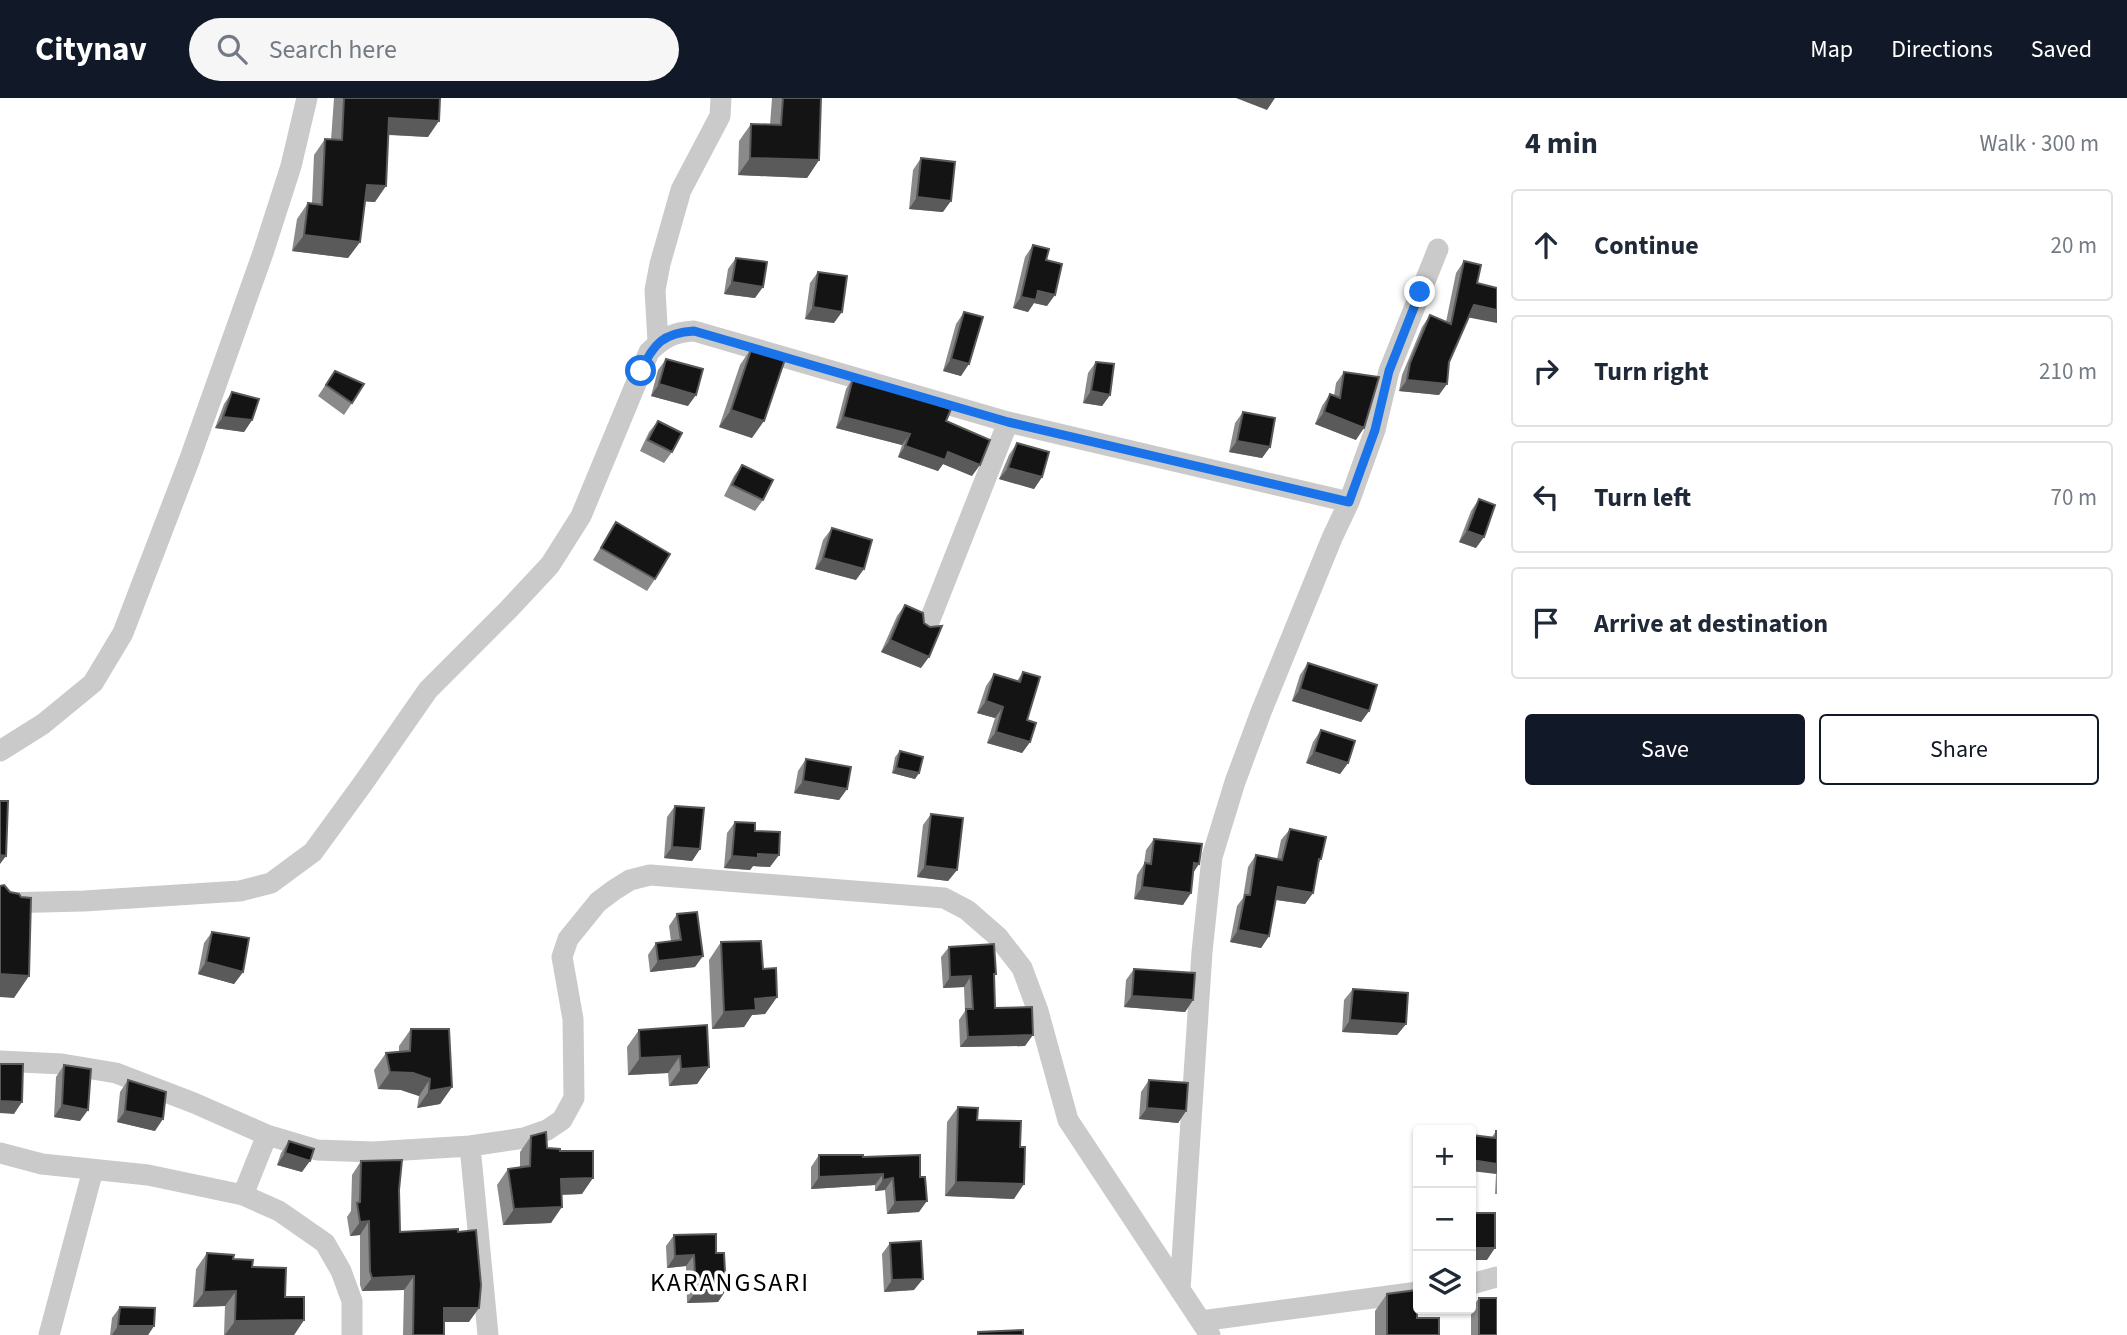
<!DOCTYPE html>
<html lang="en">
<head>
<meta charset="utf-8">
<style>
  :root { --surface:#fff; --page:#f6f6f7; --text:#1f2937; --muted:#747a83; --line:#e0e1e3; --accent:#111827 }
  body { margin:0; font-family:"Source Sans 3",sans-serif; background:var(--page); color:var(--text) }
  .controls { position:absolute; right:21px; bottom:21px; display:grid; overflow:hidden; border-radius:7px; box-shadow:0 2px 5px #0004 }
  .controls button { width:63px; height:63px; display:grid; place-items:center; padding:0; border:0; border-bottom:2px solid var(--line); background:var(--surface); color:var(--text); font:35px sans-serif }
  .stop { position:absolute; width:21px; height:21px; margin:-16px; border:5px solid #1a73e8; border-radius:50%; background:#fff }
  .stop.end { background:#1a73e8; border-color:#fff; box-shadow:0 2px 7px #0008 }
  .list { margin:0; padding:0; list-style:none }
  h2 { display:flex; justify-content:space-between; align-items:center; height:91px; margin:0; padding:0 28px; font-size:30px }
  h2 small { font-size:23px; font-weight:400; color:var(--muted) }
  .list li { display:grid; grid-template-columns:46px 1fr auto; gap:21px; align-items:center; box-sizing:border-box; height:112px; margin:0 14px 14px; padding:0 14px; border:2px solid var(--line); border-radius:7px }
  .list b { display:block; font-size:26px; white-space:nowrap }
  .list em { font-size:23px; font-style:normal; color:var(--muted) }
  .actions { display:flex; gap:14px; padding:21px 28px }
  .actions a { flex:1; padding:16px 0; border:2px solid var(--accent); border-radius:7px; text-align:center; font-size:24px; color:var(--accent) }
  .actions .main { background:var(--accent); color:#fff }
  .icon { flex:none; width:38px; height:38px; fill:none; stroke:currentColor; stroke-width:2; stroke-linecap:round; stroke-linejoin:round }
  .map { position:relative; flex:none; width:1497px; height:1237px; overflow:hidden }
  header { display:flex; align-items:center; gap:42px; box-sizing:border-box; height:98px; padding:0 35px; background:var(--accent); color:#fff }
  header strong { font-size:33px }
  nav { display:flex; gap:38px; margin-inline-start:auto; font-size:24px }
  .search { width:490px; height:63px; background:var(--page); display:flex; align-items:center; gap:18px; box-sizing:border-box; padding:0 24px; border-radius:38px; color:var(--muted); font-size:26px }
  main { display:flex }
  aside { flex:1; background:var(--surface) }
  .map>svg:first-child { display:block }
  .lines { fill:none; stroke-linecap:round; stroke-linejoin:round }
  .street { stroke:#cacaca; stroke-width:21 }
  .wall { fill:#8a8a8a }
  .shaded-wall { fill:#5a5a5a }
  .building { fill:#141414; stroke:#5a5a5a; stroke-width:2 }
  .route { stroke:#1a73e8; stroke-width:9 }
  .labels { text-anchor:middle; stroke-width:7; stroke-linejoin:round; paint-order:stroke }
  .quarter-label { font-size:26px; letter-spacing:2px; fill:#000; stroke:#fff }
</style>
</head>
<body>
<header>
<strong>Citynav</strong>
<div class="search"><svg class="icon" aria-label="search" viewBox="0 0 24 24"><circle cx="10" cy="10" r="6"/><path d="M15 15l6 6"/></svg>Search here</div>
<nav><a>Map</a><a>Directions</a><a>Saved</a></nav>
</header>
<main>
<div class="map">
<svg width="1497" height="1237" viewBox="0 0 1497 1237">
  <rect width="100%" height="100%" fill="#fff"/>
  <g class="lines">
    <!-- street -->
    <path class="street" d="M658,244L655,192L660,166L681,92L720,18L721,0
      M1349,404L1375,332L1389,273L1438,151
      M927,529L1008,324
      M0,653L43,626L93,585L123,535L189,363L263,155L291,68L307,0
      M0,805L84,803L240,793L271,785L313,754L364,684L428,592L508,512L550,467L581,418L649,254C663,240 674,234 694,233L1008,324L1349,404L1332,440L1261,614L1235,684L1212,759L1202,854L1180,1192
      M0,963L62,966L116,975L194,1005L267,1037L317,1052L373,1054L470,1048L524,1040L547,1032L562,1022L574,1000L573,921L562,859L568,841L598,804L614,792L630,782L650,777L944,800L967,812L998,839L1022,870L1038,913L1068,1022L1210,1237
      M470,1048L488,1237
      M0,1055L42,1066L148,1077L243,1097L279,1113L325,1145L341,1173L352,1203V1237
      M243,1097L267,1037
      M1471,1186L1497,1179
      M1201,1223L1418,1194
      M49,1237L93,1072"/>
  </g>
  <!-- wall -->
  <path class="wall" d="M334,0H440L428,39L388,37L375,104L365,103L360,144L348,160L292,153L297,121L308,105H312L314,57L325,41L331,42Z
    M772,0H821L819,62L807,80L738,77L739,43L751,26L770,27Z
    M921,60L943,114L909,111L913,72Z
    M1033,147L1046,162L1047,208L1034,205L1028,214L1013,210L1025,159Z
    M736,160L755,200L724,196L728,171Z
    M1464,163L1468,219L1449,264L1439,297L1399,293L1402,277L1422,229L1430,217L1446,224L1456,175Z
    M818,174L834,225L805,221L810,185Z
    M964,214L961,278L943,273L956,226Z
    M752,249V340L719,329L740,267Z
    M666,261L688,308L651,298L658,272Z
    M1096,264L1110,297L1102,308L1083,305L1088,275Z
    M335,273L352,305L344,317L318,298Z
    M1344,274L1356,342L1315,326L1322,308L1330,296L1334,298L1336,285Z
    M853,280L946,323L972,378L943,366L938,373L898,359L902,347L836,330L846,291Z
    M232,294L252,322L244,334L215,330L224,306Z
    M1243,314L1270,349L1262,360L1229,354L1235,325Z
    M658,323L672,354L664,365L640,353L649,334Z
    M1017,345L1042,379L1034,391L999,381L1009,357Z
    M742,367L763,402L755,413L724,398L734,378Z
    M1479,401L1476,450L1459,444L1471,413Z
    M616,424L655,481L647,493L593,462Z
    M832,430L856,482L815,471L823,442Z
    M905,507L921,570L881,554L897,518Z
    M1308,565L1369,613L1361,624L1292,603L1300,577Z
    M1023,574L1027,622L1030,644L1022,655L987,645L995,620L977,615L986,588L994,576L1017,583Z
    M1321,632L1348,665L1340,676L1306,665L1313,644Z
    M900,653L919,675L915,681L892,675L895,659Z
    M806,661L847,691L839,702L794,695L798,673Z
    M675,708L700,751L692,763L664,760L667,719Z
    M931,716L957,772L948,783L917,779L923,727Z
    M735,724L755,733L770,769L753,768L750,772L724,770L727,735Z
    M1290,731L1321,761L1318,766L1313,795L1305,806L1276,802L1269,838L1261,850L1230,844L1237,808L1243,800L1248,769L1256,757L1277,761L1281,742Z
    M1154,741L1193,775L1183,807L1134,801L1137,777L1144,766L1146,752Z
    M677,816L695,869L650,874L648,857L656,845L671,843L669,828Z
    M212,834L243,874L234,886L198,876L204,845Z
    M721,844L763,871L777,899L765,916L752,917L744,929L712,931L709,862Z
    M949,849L996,876L994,879L995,910L1025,948L960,949L959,922L965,913L964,889L943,890L941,859Z
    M1134,871L1193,902L1185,914L1124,909L1126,882Z
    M1353,891L1406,926L1397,937L1342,934L1344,902Z
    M411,931L452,989L440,1006L417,1010L419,998L401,992L378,991L374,972L386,955L399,954V948Z
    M639,932L709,969L697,986L669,988L668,975L628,977L627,949Z
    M64,967L80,1023L54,1019L56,979Z
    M128,982L155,1033L117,1024L120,994Z
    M1149,982L1186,1013L1178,1025L1139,1021L1141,994Z
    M958,1009L977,1022L1014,1101L945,1098L947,1024Z
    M1496,1033H1497V1096H1495L1496,1076L1492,1039Z
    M531,1038L547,1050L560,1053L582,1096L562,1097L551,1125L503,1127L497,1087L508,1071L520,1070V1054Z
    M289,1043L302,1074L277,1067L281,1055Z
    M819,1057L863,1059L920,1057L919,1114L887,1116L885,1092L875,1093V1087L811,1091V1069Z
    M361,1063L399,1092L400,1134L469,1224H444V1237H403L404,1192L362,1193L360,1187V1137L350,1138L347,1119L351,1113L352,1077Z
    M1418,1064V1087H1415Z
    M674,1137L716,1155L726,1192L718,1204L687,1205L686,1168L667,1170L666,1148Z
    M890,1145L914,1192L884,1194L882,1156Z
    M207,1155L233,1161L252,1169L304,1222L294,1237H224L225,1208L193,1209L196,1171Z
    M1387,1196L1417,1220L1439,1237H1375V1213Z
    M1479,1200L1497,1237H1471V1211Z
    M120,1209L154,1228L148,1237H110L112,1220Z"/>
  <!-- shaded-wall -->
  <path class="shaded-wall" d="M1236,0H1275L1267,12Z
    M389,20L439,23L428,39L378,36Z
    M750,60L819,62L807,80L738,77Z
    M367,87L386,88L375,104L356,103Z
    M917,99L951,103L943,114L909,111Z
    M304,137L360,144L348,160L292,153Z
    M732,184L763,189L755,200L724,196Z
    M1038,193L1055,197L1047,208L1034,205L1028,214L1013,210L1021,199Z
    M1474,207L1497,212V225L1466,219Z
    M813,209L842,214L834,225L805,221Z
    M951,261L969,266L961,278L943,273Z
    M1407,282L1447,286L1439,297L1399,293Z
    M659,286L696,297L688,308L651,298Z
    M1091,293L1110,297L1102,308L1083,305Z
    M731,312L764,323L752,340L719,329Z
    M1324,314L1364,330L1356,342L1315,326Z
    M223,319L252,322L244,334L215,330Z
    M843,319L910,336L902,347L836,330Z
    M1237,343L1270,349L1262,360L1229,354Z
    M905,348L948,354L980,367L972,378L943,366L938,373L898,359Z
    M1008,370L1042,379L1034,391L999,381Z
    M1467,433L1484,439L1476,450L1459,444Z
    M823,460L864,471L856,482L815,471Z
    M890,542L929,559L921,570L881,554Z
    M1300,591L1369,613L1361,624L1292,603Z
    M986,603L1003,609L995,620L977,615Z
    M996,634L1030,644L1022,655L987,645Z
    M1314,654L1348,665L1340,676L1306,665Z
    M896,670L919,675L915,681L892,675Z
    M803,683L847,691L839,702L794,695Z
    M672,749L700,751L692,763L664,760Z
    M758,756L779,757L770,769L753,768L750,772L724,770L732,758Z
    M0,757L6,758L0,766Z
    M1194,765L1199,766L1191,778Z
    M925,768L957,772L948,783L917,779Z
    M1142,789L1191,795L1183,807L1134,801Z
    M1278,789L1313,795L1305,806L1270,801Z
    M1238,832L1269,838L1261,850L1230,844Z
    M703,858L695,869L650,874L658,863Z
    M206,864L243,874L234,886L198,876Z
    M0,876L29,878L14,900L0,899Z
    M971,878L964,889L943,890L950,879Z
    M1132,898L1193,902L1185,914L1124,909Z
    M777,899L765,916L752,917L744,929L712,931L724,914L755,901Z
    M1350,922L1406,926L1397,937L1342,934Z
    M1033,937L1025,948L960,949L968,939Z
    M680,958L668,975L628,977L640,960Z
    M709,969L697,986L669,988L681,971Z
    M390,974L413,975L430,981L419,998L401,992L378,991Z
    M452,989L440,1006L417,1010L429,993Z
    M0,1003L22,1004L14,1016L0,1015Z
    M62,1007L88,1012L80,1023L54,1019Z
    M1147,1010L1186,1013L1178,1025L1139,1021Z
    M125,1013L163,1021L155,1033L117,1024Z
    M285,1055L310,1063L302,1074L277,1067Z
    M1471,1062L1497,1066V1074L1496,1076L1471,1073Z
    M883,1076L875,1087L811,1091L819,1079Z
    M593,1080L582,1096L550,1097L561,1081Z
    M893,1080L885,1092L875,1093L883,1082Z
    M956,1084L1024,1086L1014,1101L945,1098Z
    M927,1103L919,1114L887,1116L895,1104Z
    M562,1109L551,1125L503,1127L514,1111Z
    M369,1123L360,1137L350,1138L360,1124Z
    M1471,1150H1495L1487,1162H1471Z
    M694,1157L686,1168L667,1170L675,1158Z
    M414,1178L404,1192L362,1193L372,1180Z
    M923,1181L914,1192L884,1194L892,1182Z
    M726,1192L718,1204L687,1205L696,1194Z
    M236,1193L225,1208L193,1209L204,1194Z
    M444,1210H479L469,1224H434Z
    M304,1222L294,1237H225L235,1223Z
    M118,1228H154L148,1237H112Z"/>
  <!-- building -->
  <path class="building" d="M344,0H440L439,23L389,20L386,88L367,87L360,144L304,137L308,105L322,107L325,41L342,42Z
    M783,0H821L819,62L750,60L751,26L781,27Z
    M921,60L955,64L951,103L917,99Z
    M1033,147L1049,151L1046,162L1062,166L1055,197L1038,193L1036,202L1021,199Z
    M736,160L767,164L763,189L732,184Z
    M1464,163L1481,167L1477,185L1497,190V212L1474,207L1449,264L1447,286L1407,282L1410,265L1430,217L1451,226Z
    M818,174L847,178L842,214L813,209Z
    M964,214L983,219L969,266L951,261Z
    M752,249L785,261L764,323L731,312Z
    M666,261L703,271L696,297L659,286Z
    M1096,264L1114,266L1110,297L1091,293Z
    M335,273L364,286L352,305L326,287Z
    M1344,274L1379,279L1364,330L1324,314L1330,296L1340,300Z
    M853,280L951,311L946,323L990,342L980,367L948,354L945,362L905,348L910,336L843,319Z
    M232,294L259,301L252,322L223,319Z
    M1243,314L1275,320L1270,349L1237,343Z
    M658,323L682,335L672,354L648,342Z
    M1017,345L1049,354L1042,379L1008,370Z
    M742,367L773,382L763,402L732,387Z
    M1479,401L1495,407L1484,439L1467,433Z
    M616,424L670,456L655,481L601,450Z
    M832,430L872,442L864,471L823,460Z
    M905,507L923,515L924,525L930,529L942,528L929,559L890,542Z
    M1308,565L1377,587L1369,613L1300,591Z
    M1023,574L1040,579L1027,622L1036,625L1030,644L996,634L1003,609L986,603L994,576L1020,584Z
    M1321,632L1355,643L1348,665L1314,654Z
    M900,653L923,659L919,675L896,670Z
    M806,661L851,669L847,691L803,683Z
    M0,703H8L6,758L0,757Z
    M675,708L704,710L700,751L672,749Z
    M931,716L963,720L957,772L925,768Z
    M735,724L755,725V733L780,734L779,757L758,756V760L732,758Z
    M1290,731L1326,739L1321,761H1319L1313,795L1278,789L1269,838L1238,832L1245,797H1250L1256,757L1282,762Z
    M1154,741L1202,746L1199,766L1194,765L1191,795L1142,789L1145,765L1151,766Z
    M4,787L10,794L19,796L21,799L31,800L29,878L0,876V788Z
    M697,814L703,858L658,863L656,845L681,842L677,816Z
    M212,834L249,840L243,874L206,864Z
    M761,843L763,871L776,870L777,899L755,901L756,912L724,914L721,844Z
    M994,846L996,876H994L995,910L1032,909L1033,937L968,939L966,911H973L971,878L950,879L949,849Z
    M1134,871L1195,875L1193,902L1132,898Z
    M1353,891L1408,895L1406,926L1350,922Z
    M707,927L709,969L681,971L680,958L640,960L639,932Z
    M411,931H449L452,989L429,993L430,981L413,975L390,974L386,955L410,953Z
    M0,966H23L22,1004L0,1003Z
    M64,967L91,971L88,1012L62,1007Z
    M128,982L166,994L163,1021L125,1013Z
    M1149,982L1188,985L1186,1013L1147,1010Z
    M958,1009L978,1010L977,1022L1021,1023L1020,1049H1025L1024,1086L956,1084Z
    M1496,1033H1497V1066L1471,1062V1037L1496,1040Z
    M546,1034L547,1050L560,1051V1053H593V1080L561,1081L562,1109L514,1111L508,1071L530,1068L531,1038Z
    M289,1043L314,1051L310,1063L285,1055Z
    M819,1057H863V1059L920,1057V1079H925L927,1103L895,1104L893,1080L883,1082V1076L819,1079Z
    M402,1062L399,1092L400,1134L458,1131V1134L476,1132L481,1187L479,1210H444V1237H413L414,1178L372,1180L370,1173L369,1123L360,1124L357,1105L360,1104L361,1063Z
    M1471,1115H1495V1150H1471Z
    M716,1136V1155H724L726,1192L696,1194L694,1157L675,1158L674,1137Z
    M921,1143L923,1181L892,1182L890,1145Z
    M207,1155L234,1157L233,1161L253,1162L252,1169L286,1170L285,1199H304V1222L235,1223L236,1193L204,1194Z
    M1417,1192V1220H1439V1237H1387V1196Z
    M1479,1200H1497V1237H1479Z
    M120,1209L155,1210L154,1228H118Z
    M1023,1232V1237H978V1234Z"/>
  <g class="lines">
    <!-- route -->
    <path class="route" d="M641,273C653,246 663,235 694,233L1008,324L1349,404L1375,332L1389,273L1420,194"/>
  </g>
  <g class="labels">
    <!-- quarter labels -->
    <g class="quarter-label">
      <text x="730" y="1193">KARANGSARI</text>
    </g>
  </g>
</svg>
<div class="controls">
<button>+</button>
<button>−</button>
<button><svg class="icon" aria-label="layers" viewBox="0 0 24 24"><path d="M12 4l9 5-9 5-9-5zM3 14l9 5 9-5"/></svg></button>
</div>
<div class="stop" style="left:641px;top:273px"></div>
<div class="stop end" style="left:1420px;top:194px"></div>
</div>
<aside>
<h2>4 min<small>Walk · 300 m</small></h2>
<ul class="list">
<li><svg class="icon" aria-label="ahead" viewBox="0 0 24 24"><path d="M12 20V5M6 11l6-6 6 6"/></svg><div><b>Continue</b></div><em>20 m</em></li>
<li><svg class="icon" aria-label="right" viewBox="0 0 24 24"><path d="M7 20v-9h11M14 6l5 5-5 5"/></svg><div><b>Turn right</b></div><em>210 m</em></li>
<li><svg class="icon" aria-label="left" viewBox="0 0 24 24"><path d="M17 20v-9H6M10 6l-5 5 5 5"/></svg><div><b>Turn left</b></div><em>70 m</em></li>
<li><svg class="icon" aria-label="arrive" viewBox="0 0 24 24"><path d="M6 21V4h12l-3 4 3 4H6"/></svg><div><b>Arrive at destination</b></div></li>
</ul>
<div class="actions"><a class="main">Save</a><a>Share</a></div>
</aside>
</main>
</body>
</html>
